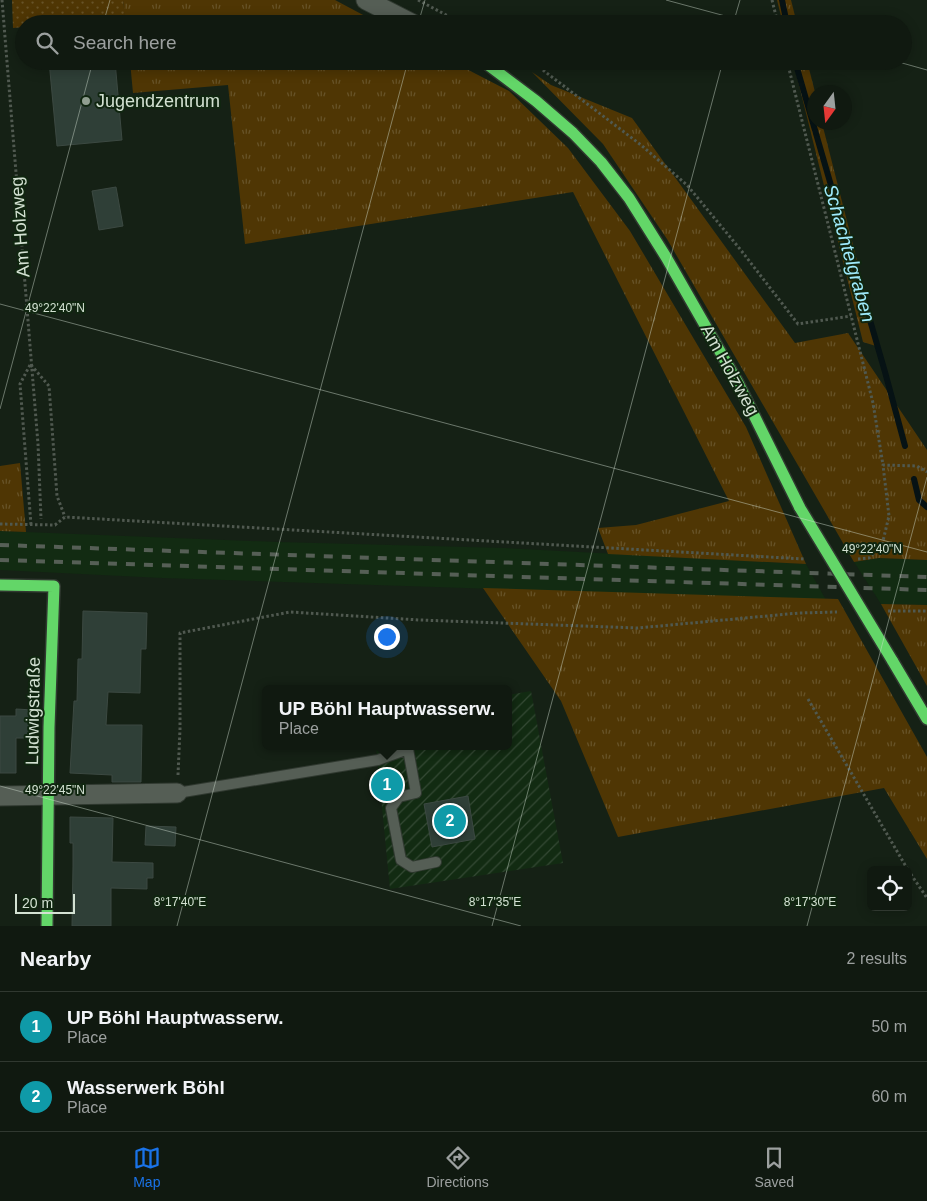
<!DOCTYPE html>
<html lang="en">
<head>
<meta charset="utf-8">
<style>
  :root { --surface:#101910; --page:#192219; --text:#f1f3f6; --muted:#9ca09f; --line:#303830; --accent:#1a73e8 }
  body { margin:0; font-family:Arial,sans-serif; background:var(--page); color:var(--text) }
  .controls { position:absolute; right:15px; bottom:15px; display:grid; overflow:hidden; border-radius:8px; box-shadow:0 2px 12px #0003 }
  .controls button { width:45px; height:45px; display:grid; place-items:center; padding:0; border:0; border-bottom:1px solid var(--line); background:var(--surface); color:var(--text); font:25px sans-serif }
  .compass { position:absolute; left:807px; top:85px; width:45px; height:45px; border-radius:50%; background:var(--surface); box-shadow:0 2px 12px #0003; rotate:195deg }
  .scale { position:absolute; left:15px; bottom:12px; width:60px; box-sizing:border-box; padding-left:5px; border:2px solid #d3e1d2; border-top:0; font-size:14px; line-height:18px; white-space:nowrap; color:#d3e1d2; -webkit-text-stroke:4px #102610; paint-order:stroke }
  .you { position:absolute; left:386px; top:636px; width:18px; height:18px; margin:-12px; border:4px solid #fff; border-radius:50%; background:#1a73e8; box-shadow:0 0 0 8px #1a73e833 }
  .badge { display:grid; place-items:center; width:32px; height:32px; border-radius:50%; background:var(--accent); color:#fff; font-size:16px; font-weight:700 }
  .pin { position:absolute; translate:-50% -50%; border:2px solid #fff; box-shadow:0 1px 5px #0006 }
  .popup { position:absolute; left:262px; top:685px; width:250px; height:65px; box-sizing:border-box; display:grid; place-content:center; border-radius:8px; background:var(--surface); filter:drop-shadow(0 1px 4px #0005); font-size:16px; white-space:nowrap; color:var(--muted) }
  .popup b { font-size:19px; color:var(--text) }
  .popup::after { content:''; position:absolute; left:50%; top:100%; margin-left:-10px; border:10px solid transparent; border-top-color:var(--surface) }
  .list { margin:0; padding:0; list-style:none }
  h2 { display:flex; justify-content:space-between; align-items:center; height:65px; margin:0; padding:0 20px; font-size:21px }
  h2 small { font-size:16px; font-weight:400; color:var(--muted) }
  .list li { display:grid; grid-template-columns:32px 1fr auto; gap:15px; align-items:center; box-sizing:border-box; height:70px; padding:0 20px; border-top:1px solid var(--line) }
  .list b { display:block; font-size:19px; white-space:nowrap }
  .list p { margin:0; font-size:16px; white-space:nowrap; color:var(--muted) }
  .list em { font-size:16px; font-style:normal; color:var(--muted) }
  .icon { flex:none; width:28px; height:28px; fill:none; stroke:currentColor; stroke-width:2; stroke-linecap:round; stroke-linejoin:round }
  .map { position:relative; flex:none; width:927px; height:926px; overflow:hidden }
  .search { position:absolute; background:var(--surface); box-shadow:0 2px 12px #0003; left:15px; right:15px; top:15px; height:55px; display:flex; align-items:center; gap:12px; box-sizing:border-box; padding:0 18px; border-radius:28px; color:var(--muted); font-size:19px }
  .sheet { height:205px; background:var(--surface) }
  nav { display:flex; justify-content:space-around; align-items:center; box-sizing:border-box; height:70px; border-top:1px solid var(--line); background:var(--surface); font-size:14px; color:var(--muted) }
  nav a { display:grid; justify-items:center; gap:2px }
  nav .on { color:var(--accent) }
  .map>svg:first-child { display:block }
  .built { fill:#122b12 }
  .industrial { fill:url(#industrial-furrows) }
  .grass { fill:url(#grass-tufts) }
  .park { fill:url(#park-dots) }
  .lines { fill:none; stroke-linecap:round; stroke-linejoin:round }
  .stream { stroke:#061214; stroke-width:6 }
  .building { fill:#2f3f37; stroke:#3c4942 }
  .lane-casing { stroke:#303930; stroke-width:12 }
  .street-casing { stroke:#303930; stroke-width:21 }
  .fast-casing { stroke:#303930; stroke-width:14 }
  .path { stroke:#505950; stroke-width:3; stroke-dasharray:2.5 2.5; stroke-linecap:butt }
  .lane { stroke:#555e55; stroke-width:10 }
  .street { stroke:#555e55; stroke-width:19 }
  .fast { stroke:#63d668; stroke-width:11 }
  .rail { stroke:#565f56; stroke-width:4; stroke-dasharray:9 9; stroke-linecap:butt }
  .fast-bridge-casing { stroke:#303930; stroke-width:14; stroke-linecap:butt }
  .fast-bridge { stroke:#63d668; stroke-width:11 }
  .ticks { fill:none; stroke:#d3e1d2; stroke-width:1; stroke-opacity:0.45 }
  .poi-dot { fill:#909e90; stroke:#102610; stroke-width:2 }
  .labels { text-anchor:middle; stroke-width:4; stroke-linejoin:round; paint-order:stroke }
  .poi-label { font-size:18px; fill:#d3e1d2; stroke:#102610; text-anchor:start }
  .street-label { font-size:18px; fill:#d3e1d2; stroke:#102610 }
  .water-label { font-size:19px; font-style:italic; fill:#9eeafb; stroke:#102610 }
  .ticks-label { font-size:12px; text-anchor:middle; fill:#d3e1d2; stroke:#102610; stroke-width:4; stroke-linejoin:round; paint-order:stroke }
</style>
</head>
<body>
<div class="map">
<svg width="927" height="926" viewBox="0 0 927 926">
  <defs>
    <pattern id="industrial-furrows" width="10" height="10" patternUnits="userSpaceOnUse" patternTransform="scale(1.25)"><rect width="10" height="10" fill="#122b12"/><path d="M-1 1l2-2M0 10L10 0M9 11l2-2" fill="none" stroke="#344934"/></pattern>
    <pattern id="grass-tufts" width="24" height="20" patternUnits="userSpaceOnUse" patternTransform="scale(1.25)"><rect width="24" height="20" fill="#4f3604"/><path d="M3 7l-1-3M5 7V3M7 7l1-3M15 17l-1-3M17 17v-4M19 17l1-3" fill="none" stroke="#675328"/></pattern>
    <pattern id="park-dots" width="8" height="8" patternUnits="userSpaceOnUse" patternTransform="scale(1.25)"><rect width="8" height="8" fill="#4f3604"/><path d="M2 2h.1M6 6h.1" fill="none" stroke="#675328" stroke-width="1.8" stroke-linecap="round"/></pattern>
  </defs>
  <rect width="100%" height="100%" fill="#152115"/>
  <!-- built -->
  <path class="built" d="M0,531L278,542L505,548L806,564L826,600L162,578L0,570Z
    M879,558L927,560V605L881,604L854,562Z"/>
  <!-- industrial -->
  <path class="industrial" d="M531,691L563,863L390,889L376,746H508V695Z"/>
  <!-- grass -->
  <path class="grass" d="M123,0H335L380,24H125Z
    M777,0H791L797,24H783Z
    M130,61H451L509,91L568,148L630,231L746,427L806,564L608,554L598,528L636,525L729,501L573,192L245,244L228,85L133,93Z
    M793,61H807L815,92L814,122L822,123L879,347L863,342Z
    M532,72L551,85L632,118L795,343L848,333L927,450V560L879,558L854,562L667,239L603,144Z
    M20,463L26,532L0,531V466Z
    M483,588L838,599L927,757V859L884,788L618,837L561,701Z
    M881,604L927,605V686Z"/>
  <!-- park -->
  <path class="park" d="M12,0H123L125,18L59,24H24V27L13,28Z"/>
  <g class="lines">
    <!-- stream -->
    <path class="stream" d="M782,0L787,24
      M795,61L885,372L905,446
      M914,479L919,500L927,507"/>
  </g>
  <!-- building -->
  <path class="building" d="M49,61H115L122,140L57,146Z
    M116,187L123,226L99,230L92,191Z
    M83,611L147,613L146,649H141L140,693L108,692L106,725H142L141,782H112V775L70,773L74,701H77L78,659H82Z
    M16,709L33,710V738H16V773H0V716H16Z
    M468,796L475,839L432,847L424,804Z
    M70,817L113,818L112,862L153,863V878H147V889L111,888V926H72L73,866V843H70Z
    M146,826L176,827L175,846L145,845Z"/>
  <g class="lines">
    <defs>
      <path id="lane" d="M177,793L378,760L408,749L416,793L399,797L391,808L401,860L412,867L436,862"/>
      <path id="street" d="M366,0L413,24
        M0,796L177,793"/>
      <path id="fast" d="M483,61L536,101L573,133L601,162L629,198L666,257L738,383L800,508
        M0,585L54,586L49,727L47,926
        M892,660L927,719"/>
    </defs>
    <!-- lane casing -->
    <use href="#lane" class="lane-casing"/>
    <!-- street casing -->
    <use href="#street" class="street-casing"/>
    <!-- fast casing -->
    <use href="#fast" class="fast-casing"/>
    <!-- path -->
    <path class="path" d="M2,0L38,444L41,519
      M418,0L463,24
      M772,0L778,24
      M531,61L641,145L687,185L740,249L798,324L851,316
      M787,61L873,403L883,465
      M30,365L20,384L31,525
      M31,365L49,386L57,496L65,517
      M0,524L55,525L65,517L804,559
      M858,559L869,558L882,545L889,516L883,465L917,466L927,472
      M888,611H927
      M808,699L908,870
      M178,775L180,729V633L290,612L420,620L638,628L799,613L837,612
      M908,870L927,898"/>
    <!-- lane -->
    <use href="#lane" class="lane"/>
    <!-- street -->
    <use href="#street" class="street"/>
    <!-- fast -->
    <use href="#fast" class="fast"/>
    <!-- rail -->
    <path class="rail" d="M0,545L927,577
      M0,560L927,590"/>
    <defs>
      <path id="fast-bridge" d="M800,508L892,660"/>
    </defs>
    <!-- fast-bridge casing -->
    <use href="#fast-bridge" class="fast-bridge-casing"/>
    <!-- fast-bridge -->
    <use href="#fast-bridge" class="fast-bridge"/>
  </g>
  <!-- ticks -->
  <path class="ticks" d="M666,0L755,24M103,24L110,0M418,24L425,0M733,24L740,0M895,61L927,70M0,304L927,552M0,409L93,61M0,786L521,926M177,926L408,61M492,926L723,61M807,926L927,477"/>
  <!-- markers -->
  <circle class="poi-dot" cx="86" cy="101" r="5"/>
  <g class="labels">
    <!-- poi labels -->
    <g class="poi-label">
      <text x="96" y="107">Jugendzentrum</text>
    </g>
    <!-- street labels -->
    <g class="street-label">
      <text transform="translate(20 227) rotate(-94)" y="6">Am Holzweg</text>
      <text transform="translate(730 370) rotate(61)" y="6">Am Holzweg</text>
      <text transform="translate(33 711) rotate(-89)" y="6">Ludwigstraße</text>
    </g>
    <!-- water labels -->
    <g class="water-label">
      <text transform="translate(850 253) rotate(74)" y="7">Schachtelgraben</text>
    </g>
  </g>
  <g class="ticks-label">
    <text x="55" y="312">49°22'40"N</text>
    <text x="872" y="553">49°22'40"N</text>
    <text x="55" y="794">49°22'45"N</text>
    <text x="180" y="906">8°17'40"E</text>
    <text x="495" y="906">8°17'35"E</text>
    <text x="810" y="906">8°17'30"E</text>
  </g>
</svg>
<div class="controls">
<button><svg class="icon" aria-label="locate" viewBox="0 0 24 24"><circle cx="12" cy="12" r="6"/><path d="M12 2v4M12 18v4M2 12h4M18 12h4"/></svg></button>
</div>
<svg class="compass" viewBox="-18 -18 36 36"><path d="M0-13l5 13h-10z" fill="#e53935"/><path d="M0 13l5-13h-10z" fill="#9ca09f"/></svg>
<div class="scale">20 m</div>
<div class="you"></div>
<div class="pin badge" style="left:387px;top:785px;background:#0f9aa8">1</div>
<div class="popup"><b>UP Böhl Hauptwasserw.</b>Place</div>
<div class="pin badge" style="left:450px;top:821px;background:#0f9aa8">2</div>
<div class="search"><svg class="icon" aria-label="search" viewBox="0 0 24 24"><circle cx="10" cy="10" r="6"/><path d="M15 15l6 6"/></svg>Search here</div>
</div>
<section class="sheet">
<h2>Nearby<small>2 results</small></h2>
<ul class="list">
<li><span class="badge" style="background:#0f9aa8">1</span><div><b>UP Böhl Hauptwasserw.</b><p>Place</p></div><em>50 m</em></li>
<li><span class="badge" style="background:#0f9aa8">2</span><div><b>Wasserwerk Böhl</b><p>Place</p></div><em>60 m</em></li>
</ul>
</section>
<nav>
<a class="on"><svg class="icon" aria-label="map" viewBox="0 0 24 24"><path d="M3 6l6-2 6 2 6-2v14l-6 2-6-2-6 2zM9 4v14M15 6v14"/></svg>Map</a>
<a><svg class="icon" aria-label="directions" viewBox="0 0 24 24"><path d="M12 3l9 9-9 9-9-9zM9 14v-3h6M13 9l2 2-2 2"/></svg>Directions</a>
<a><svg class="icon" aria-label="saved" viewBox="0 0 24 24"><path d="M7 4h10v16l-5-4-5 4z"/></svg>Saved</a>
</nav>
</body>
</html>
